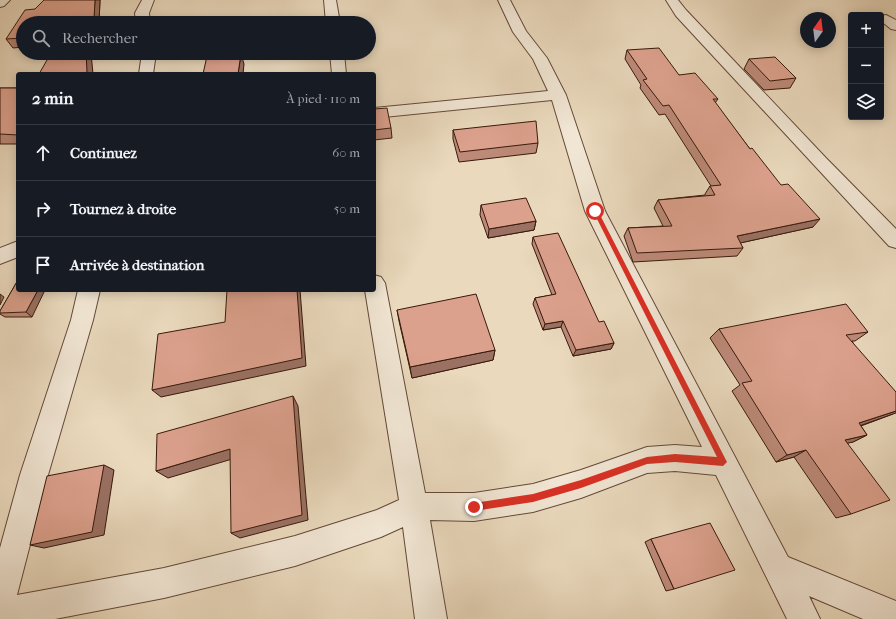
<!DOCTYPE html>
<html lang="fr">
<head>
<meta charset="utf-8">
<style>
  :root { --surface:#171b24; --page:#242831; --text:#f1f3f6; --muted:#9ea1a6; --line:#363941 }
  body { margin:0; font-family:"IM FELL French Canon",serif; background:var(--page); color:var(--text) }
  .controls { position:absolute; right:12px; top:12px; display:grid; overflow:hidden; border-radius:4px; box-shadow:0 2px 10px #0003 }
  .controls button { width:36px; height:36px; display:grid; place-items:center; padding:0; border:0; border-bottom:1px solid var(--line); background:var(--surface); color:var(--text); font:20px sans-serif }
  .compass { position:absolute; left:800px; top:12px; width:36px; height:36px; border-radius:50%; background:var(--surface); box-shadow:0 2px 10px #0003; rotate:14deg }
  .stop { position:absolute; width:12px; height:12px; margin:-9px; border:3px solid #d93025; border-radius:50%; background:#fff }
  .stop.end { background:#d93025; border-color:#fff; box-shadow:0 1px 4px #0008 }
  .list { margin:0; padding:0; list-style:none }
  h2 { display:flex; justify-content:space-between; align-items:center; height:52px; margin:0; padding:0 16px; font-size:17px }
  h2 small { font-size:13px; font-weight:400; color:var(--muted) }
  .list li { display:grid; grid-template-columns:26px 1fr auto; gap:12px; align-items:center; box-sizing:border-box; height:56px; padding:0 16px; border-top:1px solid var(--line) }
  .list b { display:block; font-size:15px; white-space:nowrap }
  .list em { font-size:13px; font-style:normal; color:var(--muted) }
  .icon { flex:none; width:22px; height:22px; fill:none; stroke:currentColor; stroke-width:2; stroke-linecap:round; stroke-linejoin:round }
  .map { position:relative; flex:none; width:896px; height:619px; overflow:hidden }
  .search { position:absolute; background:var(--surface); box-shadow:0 2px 10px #0003; left:16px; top:16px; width:360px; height:44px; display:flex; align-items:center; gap:10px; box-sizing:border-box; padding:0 14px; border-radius:22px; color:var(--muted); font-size:15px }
  .panel { position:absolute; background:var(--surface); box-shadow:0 2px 10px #0003; left:16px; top:72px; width:360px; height:220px; border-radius:4px }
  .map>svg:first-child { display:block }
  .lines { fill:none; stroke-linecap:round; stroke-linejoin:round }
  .street-casing { stroke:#644938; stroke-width:2 }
  .street { fill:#f1e6d4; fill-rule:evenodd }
  .wall { fill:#bd8a79; stroke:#38190c }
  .shaded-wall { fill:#9a7163; stroke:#38190c }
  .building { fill:#dca18d; stroke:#38190c }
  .route { fill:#d93025 }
</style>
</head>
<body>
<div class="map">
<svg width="896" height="619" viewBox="0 0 896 619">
  <rect width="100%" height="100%" fill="#ead9bd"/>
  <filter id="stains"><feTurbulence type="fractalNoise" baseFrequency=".005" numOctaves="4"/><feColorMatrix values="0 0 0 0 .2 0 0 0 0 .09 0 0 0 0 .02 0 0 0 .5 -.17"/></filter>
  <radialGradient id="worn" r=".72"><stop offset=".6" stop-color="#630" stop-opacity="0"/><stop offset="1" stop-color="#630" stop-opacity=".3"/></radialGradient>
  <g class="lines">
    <defs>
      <path id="street" d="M0,0H10L4,6L0,7Z
        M142,0H154L149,13L150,23H136L135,13Z
        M324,0H336L340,23H326Z
        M498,0H510L526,31L547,58L566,95L605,211L788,557L896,601V619H863L809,596L820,619H787L716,475L675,471L647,473L581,498L533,512L474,521L430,520L447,619H415L403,527L381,537L295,566L164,598L55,619H0V548L20,475L71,320L78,290H100L93,320L48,475L17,595L164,568L295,536L377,510L399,500L365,290H374V275L381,277L385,283L425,493H474L533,484L581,470L647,447L675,445L702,447L585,211L552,100L374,118V108L548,91L533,59L513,32Z
        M666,0H678L686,10L826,158L896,229V248L889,246L676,16Z
        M886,15L896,20V30L891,29L881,21V16Z
        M142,53H156L153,74H139Z
        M330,53H344L346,74H332Z
        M18,241V257L0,264V248Z"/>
    </defs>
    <!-- street casing -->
    <use href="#street" class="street-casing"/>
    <!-- street -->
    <use href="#street" class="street"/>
  </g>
  <!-- wall -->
  <path class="wall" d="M100,0L99,23H23V47L13,48L6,39L35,9Z
    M627,50L679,75L718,99L715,103L750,149L813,227L740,243L743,248L737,256L633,262L624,236L628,228L663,226L654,208L658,200L705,195V194L710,186H711L665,114L659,115L640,88L641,85L625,59Z
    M749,59L796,78L790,88L764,90L744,69Z
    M0,88H18V144H0Z
    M374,109L391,128L392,138L374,140Z
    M453,130L538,143L536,153L459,162L453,139Z
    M481,205L536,221L534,230L488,238L480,215Z
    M533,237L614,343L611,349L573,356L561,327L543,330L533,304L535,298L552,295L532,244Z
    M18,280L32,317H5L0,314V311Z
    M397,310L495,350L493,360L412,378L399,321Z
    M719,329L868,332L855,341H852L893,414L861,426L867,435L853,442L847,443L851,514L836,518L794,457L776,462L732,391L740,385L710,338Z
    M651,539L674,589L666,591L645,542Z"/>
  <!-- shaded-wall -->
  <path class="shaded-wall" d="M95,0H100L99,23H96L94,19Z
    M86,53H91L93,74H86Z
    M241,54L244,64L243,74H238Z
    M820,219L813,227L731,245L737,236Z
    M536,221L534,230L488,238L489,229Z
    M38,290H45L32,317L26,312Z
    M297,290H300L306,366L161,397L152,390Z
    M0,294L4,297L0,305Z
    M563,321L561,327L543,330L545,324Z
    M614,343L611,349L573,356L576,350Z
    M495,350L493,360L412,378L410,367Z
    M293,396L298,406L308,520L240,538L231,533Z
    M896,411V413L893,414L845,431L859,423Z
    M867,435L853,442L831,447L845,440Z
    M230,449L239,457L168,478L156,471Z
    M806,450L794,457L776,462L787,455Z
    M104,465L114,470L104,535L44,548L30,545Z"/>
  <!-- building -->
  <path class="building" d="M44,0H95L94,19L84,20V23H23V38L6,39L25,10L35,9Z
    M659,48L679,75L695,73L718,99H713L750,149L752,148L781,185L788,184L820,219L737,236L743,248L637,253L628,228L672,226L658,200L715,195L710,186L721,185L669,105L663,106L643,80L647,79L627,50Z
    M51,53H86L87,71L86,74H39Z
    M241,54L238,74H203L207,56Z
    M775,57L796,78L770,81L749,59Z
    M0,88H18V135L0,134Z
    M387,108L391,128L374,130V109Z
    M536,121L538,143L460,152L453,130Z
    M526,198L536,221L489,229L481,205Z
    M558,233L599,322L604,321L614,343L576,350L563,321L545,324L535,298L556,294L533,237Z
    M18,280V290H38L26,312L0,313V311Z
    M227,290H297L302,358L152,390L158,334L225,322Z
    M476,294L495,350L410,367L397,310Z
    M846,304L868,332L846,335L896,392V411L859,423L867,435L845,440L890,500L851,514L806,450L787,455L742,383L752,381L719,329Z
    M293,396L302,515L231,533L230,449L156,471L157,434Z
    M104,465L92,532L30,545L47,476Z
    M710,523L735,570L674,589L651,539Z"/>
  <!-- route -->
  <path class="route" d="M595,209L598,211L727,462L723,466L675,462L647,464L581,488L533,502L474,511L471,510L470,507L471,504L474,503L533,494L581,480L647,457L675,454L717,457L593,211Z"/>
  <rect width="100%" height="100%" filter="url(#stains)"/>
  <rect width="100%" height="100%" fill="url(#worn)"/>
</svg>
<div class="controls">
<button>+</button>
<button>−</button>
<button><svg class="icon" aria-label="layers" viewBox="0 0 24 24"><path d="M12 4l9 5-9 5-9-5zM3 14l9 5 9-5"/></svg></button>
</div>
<svg class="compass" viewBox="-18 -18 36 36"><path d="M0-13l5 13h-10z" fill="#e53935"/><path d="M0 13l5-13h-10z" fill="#9ea1a6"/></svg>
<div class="stop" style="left:595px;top:211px"></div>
<div class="stop end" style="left:474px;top:507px"></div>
<div class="search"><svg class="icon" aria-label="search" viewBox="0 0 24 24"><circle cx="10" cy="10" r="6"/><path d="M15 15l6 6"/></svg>Rechercher</div>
<section class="panel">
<h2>2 min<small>À pied · 110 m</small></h2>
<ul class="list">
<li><svg class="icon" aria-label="ahead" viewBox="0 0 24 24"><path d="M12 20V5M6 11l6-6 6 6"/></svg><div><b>Continuez</b></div><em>60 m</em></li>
<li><svg class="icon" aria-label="right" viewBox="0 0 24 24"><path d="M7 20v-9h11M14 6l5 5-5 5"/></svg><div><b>Tournez à droite</b></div><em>50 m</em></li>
<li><svg class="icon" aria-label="arrive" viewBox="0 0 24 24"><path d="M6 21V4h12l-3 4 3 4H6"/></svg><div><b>Arrivée à destination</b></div></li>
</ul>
</section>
</div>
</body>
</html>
